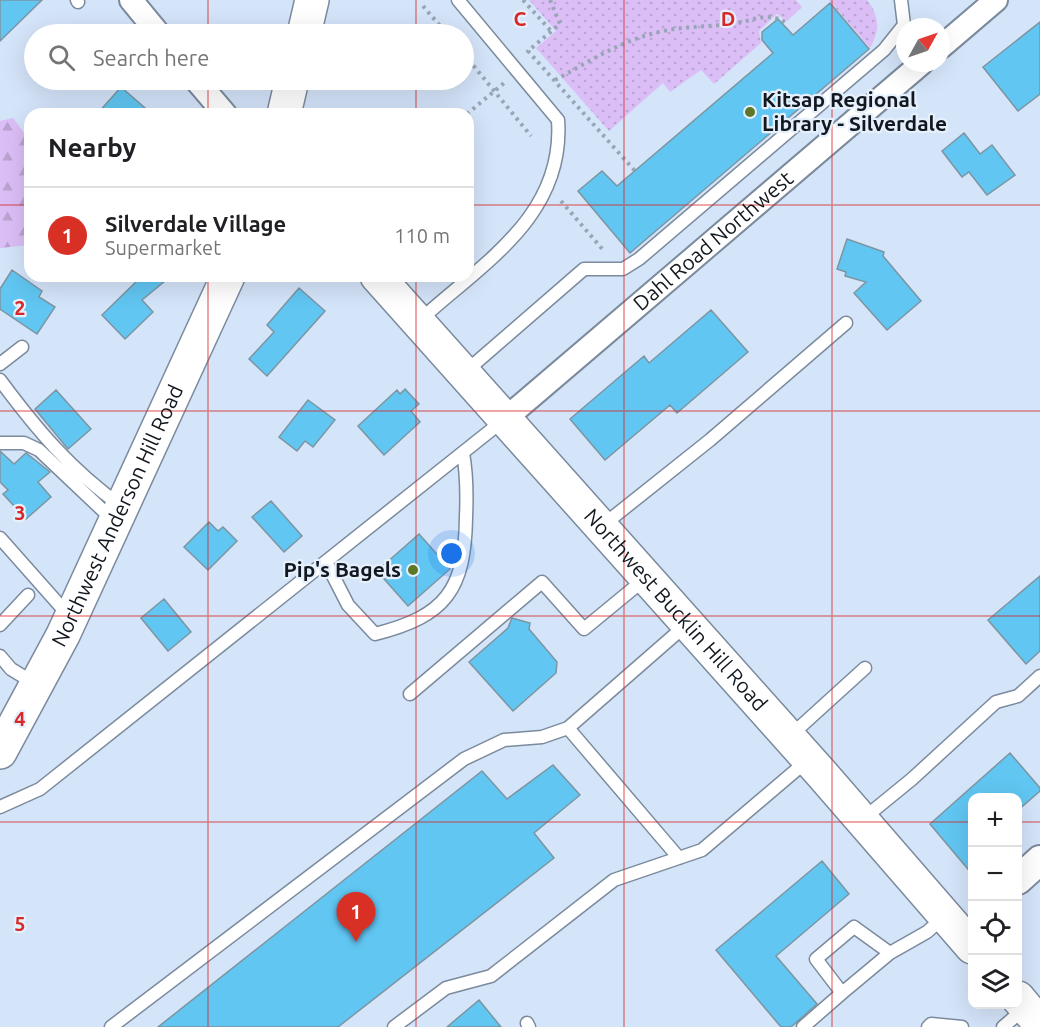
<!DOCTYPE html>
<html lang="en">
<head>
<meta charset="utf-8">
<style>
  :root { --surface:#fff; --page:#f2f2f2; --text:#202124; --muted:#757577; --line:#e0e0e0; --accent:#d93025 }
  body { margin:0; font-family:Ubuntu,sans-serif; background:var(--page); color:var(--text) }
  .controls { position:absolute; right:18px; bottom:18px; display:grid; overflow:hidden; border-radius:12px; box-shadow:0 6px 24px #0002 }
  .controls button { width:54px; height:54px; display:grid; place-items:center; padding:0; border:0; border-bottom:2px solid var(--line); background:var(--surface); color:var(--text); font:30px sans-serif }
  .compass { position:absolute; left:896px; top:18px; width:54px; height:54px; border-radius:50%; background:var(--surface); box-shadow:0 6px 24px #0002; rotate:50deg }
  .you { position:absolute; left:452px; top:554px; width:21px; height:21px; margin:-15px; border:4px solid #fff; border-radius:50%; background:#1a73e8; box-shadow:0 0 0 9px #1a73e833 }
  .badge { display:grid; place-items:center; width:39px; height:39px; border-radius:50%; background:var(--accent); color:#fff; font-size:20px; font-weight:700 }
  .pin { position:absolute; translate:-50% -50px; filter:drop-shadow(0 2px 3px #0008) }
  .pin::after { content:''; position:absolute; top:32px; width:21px; height:18px; background:inherit; clip-path:polygon(0 0,100% 0,50% 100%) }
  .list { margin:0; padding:0; list-style:none }
  h2 { display:flex; justify-content:space-between; align-items:center; height:78px; margin:0; padding:0 24px; font-size:26px }
  h2 small { font-size:20px; font-weight:400; color:var(--muted) }
  .list li { display:grid; grid-template-columns:39px 1fr auto; gap:18px; align-items:center; box-sizing:border-box; height:96px; padding:0 24px; border-top:2px solid var(--line) }
  .list b { display:block; font-size:22px; white-space:nowrap }
  .list p { margin:0; font-size:20px; white-space:nowrap; color:var(--muted) }
  .list em { font-size:20px; font-style:normal; color:var(--muted) }
  .icon { flex:none; width:33px; height:33px; fill:none; stroke:currentColor; stroke-width:2; stroke-linecap:round; stroke-linejoin:round }
  .map { position:relative; flex:none; width:1040px; height:1027px; overflow:hidden }
  .search { position:absolute; background:var(--surface); box-shadow:0 6px 24px #0002; left:24px; top:24px; width:450px; height:66px; display:flex; align-items:center; gap:15px; box-sizing:border-box; padding:0 21px; border-radius:33px; color:var(--muted); font-size:22px }
  .panel { position:absolute; background:var(--surface); box-shadow:0 6px 24px #0002; left:24px; top:108px; width:450px; height:174px; border-radius:18px }
  .map>svg:first-child { display:block }
  .grass { fill:url(#grass-dots) }
  .forest { fill:url(#forest-firs) }
  .building { fill:#61c6f2; stroke:#7c95a2; stroke-width:1.5 }
  .lines { fill:none; stroke-linecap:round; stroke-linejoin:round }
  .service-casing { stroke:#7b8a9d; stroke-width:15 }
  .minor-casing { stroke:#7b8a9d; stroke-width:26 }
  .tertiary-casing { stroke:#7b8a9d; stroke-width:32 }
  .secondary-casing { stroke:#7b8a9d; stroke-width:36 }
  .path { stroke:#98a5b6; stroke-width:4; stroke-dasharray:3 4.5; stroke-linecap:butt }
  .service { stroke:#fff; stroke-width:12 }
  .minor { stroke:#fff; stroke-width:22 }
  .tertiary { stroke:#fff; stroke-width:28 }
  .secondary { stroke:#fff; stroke-width:33 }
  .grid { fill:none; stroke:#d62828; stroke-width:1.5; stroke-opacity:0.55 }
  .poi-dot { fill:#5e7627; stroke:#e6f0fd; stroke-width:2 }
  .labels { text-anchor:middle; stroke-width:4.5; stroke-linejoin:round; paint-order:stroke }
  .poi-label { font-size:21px; font-weight:bold; fill:#12181f; stroke:#e6f0fd; text-anchor:start }
  .street-label { font-size:21px; fill:#12181f; stroke:#e6f0fd }
  .grid-label { font-size:20px; text-anchor:middle; font-weight:bold; fill:#d62828; stroke:#e6f0fd; stroke-width:4.5; stroke-linejoin:round; paint-order:stroke }
</style>
</head>
<body>
<div class="map">
<svg width="1040" height="1027" viewBox="0 0 1040 1027">
  <defs>
    <pattern id="grass-dots" width="8" height="8" patternUnits="userSpaceOnUse" patternTransform="scale(1.5)"><rect width="8" height="8" fill="#dbbef6"/><path d="M2 2h.1M6 6h.1" fill="none" stroke="#bba3d2" stroke-width="1.8" stroke-linecap="round"/></pattern>
    <pattern id="forest-firs" width="22" height="20" patternUnits="userSpaceOnUse" patternTransform="scale(1.5)"><rect width="22" height="20" fill="#dbbef6"/><path d="M5 1l3.5 6h-7zM16 11l3.5 6h-7z" fill="#bba3d2"/></pattern>
  </defs>
  <rect width="100%" height="100%" fill="#d4e4f9"/>
  <!-- grass -->
  <path class="grass" d="M529,0H796L802,7L787,21L777,14L759,31L761,43L714,84L701,70L670,92L663,83L609,131L536,48L556,31Z
    M829,0H867C880,17 880,30 870,48Z"/>
  <!-- forest -->
  <path class="forest" d="M13,118L30,141V245L0,248V121Z"/>
  <!-- building -->
  <path class="building" d="M0,0H42L0,41Z
    M830,3L869,49L630,253L578,191L602,171L617,186L773,53L762,40V32L778,19L793,35Z
    M1040,22V94L1018,111L983,67Z
    M121,87L152,114H97Z
    M964,133L980,154L992,145L1015,175L987,195L969,172L962,177L942,151Z
    M847,239L884,252L883,256L921,301L887,330L854,293L866,282L845,276L846,272L837,269Z
    M12,270L42,291L39,297L55,307L37,334L0,309V289Z
    M142,276H171L142,300L153,312L125,339L102,315Z
    M299,288L325,311L267,376L249,359L274,332L267,325Z
    M711,310L748,352L677,413L670,405L605,460L570,419L644,356L649,363Z
    M405,389L419,404L411,411L420,422L384,455L358,426L397,390L400,394Z
    M56,390L91,429L68,449L35,409Z
    M308,400L335,420L313,447L305,441L297,451L279,437Z
    M0,451L14,464L26,453L50,472L38,482L51,497L26,519L3,494L8,490L0,482Z
    M271,501L302,536L284,552L252,517Z
    M209,522L218,531L223,527L237,541L208,570L184,547Z
    M419,534L450,569L408,606L377,571Z
    M1040,576V651L1026,664L988,620Z
    M164,599L191,632L168,651L141,618Z
    M512,618L530,623L529,629L557,662L556,673L513,711L469,662L508,628Z
    M1010,753L1040,788V791L1017,811V798H972V874L930,824Z
    M553,765L580,795L534,833L554,858L338,1027H158L482,771L507,799Z
    M822,861L849,894L776,956L817,1004L791,1027H781L716,950Z
    M479,1000L501,1027H447Z"/>
  <g class="lines">
    <defs>
      <path id="service" d="M77,0L78,2
        M418,322C481,264 565,217 558,120L458,0
        M0,364L22,347
        M464,373L584,269H623L639,259L884,50L904,25L901,0
        M0,380C37,430 70,469 121,506
        M0,443H24L39,450L113,520
        M602,526L710,440L846,323
        M0,538L70,617
        M326,562L348,605L375,634C446,616 465,590 466,517C467,494 467,475 463,453
        M0,625L28,595
        M0,656L11,669L34,683
        M410,694L542,582L584,629L646,578
        M789,737L865,668
        M0,807L40,789L505,419
        M863,819L912,779L996,702L1018,696L1040,676
        M679,858L568,728L686,625
        M842,993L890,953
        M527,1023L529,1027
        M111,1027L464,759L504,740L542,737L568,728
        M394,1027L446,988L491,976L614,880L702,850L808,760
        M803,1027L842,993L816,959L854,927L890,953L927,932L944,917
        M928,1027L931,1024L962,1027
        M1003,1027L1025,1008"/>
      <g id="minor">
        <path d="M131,0L159,34"/>
        <path d="M941,47L996,0"/>
        <path d="M196,80L225,114"/>
        <path id="s1" d="M505,419L922,63"/>
      </g>
      <path id="tertiary" d="M1018,880L1040,860"/>
      <g id="secondary">
        <path d="M304,34L312,0"/>
        <path d="M284,114L292,80"/>
        <path id="s2" d="M377,276L821,773L972,947"/>
        <path id="s3" d="M0,752L63,635L228,276"/>
        <path d="M1018,998L1040,1024"/>
      </g>
    </defs>
    <!-- service casing -->
    <use href="#service" class="service-casing"/>
    <!-- minor casing -->
    <use href="#minor" class="minor-casing"/>
    <!-- tertiary casing -->
    <use href="#tertiary" class="tertiary-casing"/>
    <!-- secondary casing -->
    <use href="#secondary" class="secondary-casing"/>
    <!-- path -->
    <path class="path" d="M523,0L551,31
      M550,0L560,24L528,51L635,171
      M423,6L447,34
      M464,54L531,136
      M555,80C587,63 618,42 655,33C681,26 706,27 732,24C750,22 769,10 786,23
      M467,114L504,83
      M561,201L604,251"/>
    <!-- service -->
    <use href="#service" class="service"/>
    <!-- minor -->
    <use href="#minor" class="minor"/>
    <!-- tertiary -->
    <use href="#tertiary" class="tertiary"/>
    <!-- secondary -->
    <use href="#secondary" class="secondary"/>
  </g>
  <!-- grid -->
  <path class="grid" d="M208,0V34M416,0V34M624,0V1027M832,0V1027M208,80V114M416,80V114M0,205H30M468,205H1040M208,276V1027M416,276V1027M0,411H1040M0,616H1040M0,822H972M1018,822H1040"/>
  <!-- markers -->
  <g class="poi-dot">
    <circle cx="750" cy="112" r="6"/>
    <circle cx="413" cy="570" r="6"/>
  </g>
  <g class="labels">
    <!-- poi labels -->
    <g class="poi-label">
      <text x="762" y="107">Kitsap Regional<tspan x="762" dy="24">Library - Silverdale</tspan></text>
      <text x="401" y="577" text-anchor="end">Pip's Bagels</text>
    </g>
    <!-- street labels -->
    <g class="street-label">
      <text dy="7" stroke="none"><textPath href="#s1" startOffset="274">Dahl Road Northwest</textPath></text>
      <text dy="7" stroke="none"><textPath href="#s3" startOffset="264">Northwest Anderson Hill Road</textPath></text>
      <text dy="7" stroke="none"><textPath href="#s2" startOffset="448">Northwest Bucklin Hill Road</textPath></text>
    </g>
  </g>
  <g class="grid-label">
    <text x="520" y="26">C</text>
    <text x="728" y="26">D</text>
    <text x="20" y="315">2</text>
    <text x="20" y="520">3</text>
    <text x="20" y="726">4</text>
    <text x="20" y="931">5</text>
  </g>
</svg>
<div class="controls">
<button>+</button>
<button>−</button>
<button><svg class="icon" aria-label="locate" viewBox="0 0 24 24"><circle cx="12" cy="12" r="6"/><path d="M12 2v4M12 18v4M2 12h4M18 12h4"/></svg></button>
<button><svg class="icon" aria-label="layers" viewBox="0 0 24 24"><path d="M12 4l9 5-9 5-9-5zM3 14l9 5 9-5"/></svg></button>
</div>
<svg class="compass" viewBox="-18 -18 36 36"><path d="M0-13l5 13h-10z" fill="#e53935"/><path d="M0 13l5-13h-10z" fill="#757577"/></svg>
<div class="you"></div>
<div class="pin badge" style="left:356px;top:942px">1</div>
<div class="search"><svg class="icon" aria-label="search" viewBox="0 0 24 24"><circle cx="10" cy="10" r="6"/><path d="M15 15l6 6"/></svg>Search here</div>
<section class="panel">
<h2>Nearby<small></small></h2>
<ul class="list">
<li><span class="badge">1</span><div><b>Silverdale Village</b><p>Supermarket</p></div><em>110 m</em></li>
</ul>
</section>
</div>
</body>
</html>
